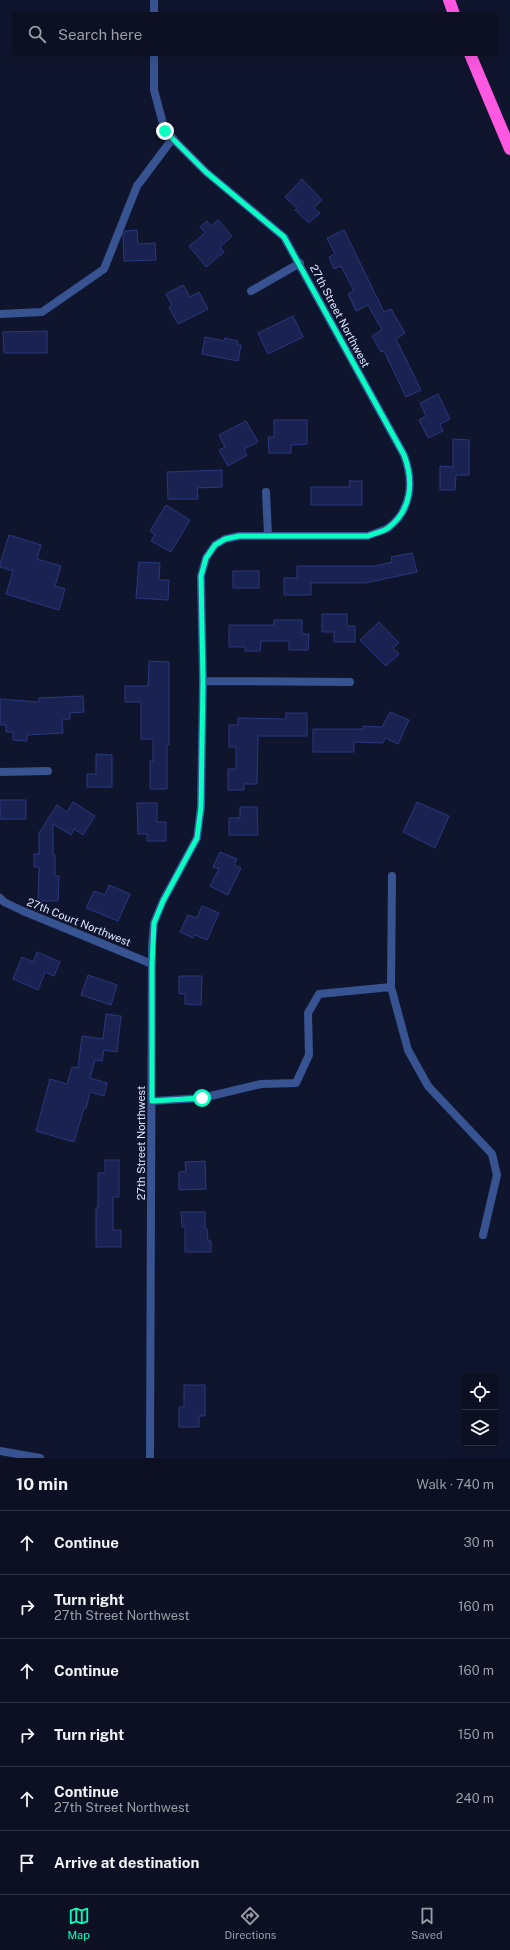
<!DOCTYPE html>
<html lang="en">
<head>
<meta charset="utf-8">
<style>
  :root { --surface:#0c1022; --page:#1a1e2f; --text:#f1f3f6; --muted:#9a9da5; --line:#2c3040; --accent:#09ffc1 }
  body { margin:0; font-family:"Public Sans",sans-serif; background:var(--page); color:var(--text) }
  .controls { position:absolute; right:12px; bottom:12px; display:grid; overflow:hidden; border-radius:4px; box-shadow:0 4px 16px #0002 }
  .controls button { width:36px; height:36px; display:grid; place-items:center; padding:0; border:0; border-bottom:1px solid var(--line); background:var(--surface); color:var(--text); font:20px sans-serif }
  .stop { position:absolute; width:12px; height:12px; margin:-9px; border:3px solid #09ffc1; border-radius:50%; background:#fff }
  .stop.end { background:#09ffc1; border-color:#fff; box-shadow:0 1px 4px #0008 }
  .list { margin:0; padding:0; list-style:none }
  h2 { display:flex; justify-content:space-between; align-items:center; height:52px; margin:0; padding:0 16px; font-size:17px }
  h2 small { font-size:13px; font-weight:400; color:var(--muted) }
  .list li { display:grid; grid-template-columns:26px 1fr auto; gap:12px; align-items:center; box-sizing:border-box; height:64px; padding:0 16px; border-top:1px solid var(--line) }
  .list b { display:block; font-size:15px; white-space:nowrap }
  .list p { margin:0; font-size:13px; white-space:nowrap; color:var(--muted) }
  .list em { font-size:13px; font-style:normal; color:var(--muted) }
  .icon { flex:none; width:22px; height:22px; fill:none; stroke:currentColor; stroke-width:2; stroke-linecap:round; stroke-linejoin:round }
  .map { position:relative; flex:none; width:510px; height:1458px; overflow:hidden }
  .search { position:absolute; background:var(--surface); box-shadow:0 4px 16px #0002; left:12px; right:12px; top:12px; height:44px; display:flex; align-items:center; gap:10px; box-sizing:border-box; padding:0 14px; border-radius:4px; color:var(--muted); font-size:15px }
  .sheet { height:436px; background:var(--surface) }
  nav { display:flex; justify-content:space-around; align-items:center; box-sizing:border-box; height:56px; border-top:1px solid var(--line); background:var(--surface); font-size:11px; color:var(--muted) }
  nav a { display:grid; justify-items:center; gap:2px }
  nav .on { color:var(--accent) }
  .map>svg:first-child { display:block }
  .building { fill:#1a2251; stroke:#2a377f }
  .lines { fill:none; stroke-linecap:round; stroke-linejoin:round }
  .street { stroke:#375391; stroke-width:8 }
  .highway { stroke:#ff58e3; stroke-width:12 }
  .route { stroke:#09ffc1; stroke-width:5 }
  .labels { text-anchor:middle; stroke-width:3; stroke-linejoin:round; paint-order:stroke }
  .street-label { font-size:11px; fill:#dde5ff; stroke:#10152e }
</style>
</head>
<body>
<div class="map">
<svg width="510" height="1458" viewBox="0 0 510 1458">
  <rect width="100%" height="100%" fill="#10152e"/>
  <!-- building -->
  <path class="building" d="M302,179L322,200L314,208L320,213L309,223L295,210L297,208L285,197Z
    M218,220L232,236L220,247L224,252L206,267L189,246L205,233L200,227L207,221L211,226Z
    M137,230L138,244L155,243L156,260L124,261L123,235L125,231Z
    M344,230L384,312L391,309L405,333L396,339L421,390L406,397L384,351L381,352L372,336L382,330L368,305L356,311L348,294L354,291L341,266L334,269L329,257L335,254L327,238Z
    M183,285L190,297L199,292L208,309L178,324L169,307L172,305L166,294Z
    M293,316L303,337L268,354L258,333Z
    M47,331V353H4L3,332Z
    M205,337L224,341L225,338L238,341L237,345H241L238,361L202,354Z
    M438,394L450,419L440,424L443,431L428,438L419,420L426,416L420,403Z
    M274,420H307V444L291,445V453H269L268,437H274Z
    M246,421L258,442L244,449L247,455L228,466L219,450L225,447L219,435Z
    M453,439L469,440V475H456L455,490H440V466L453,467Z
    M222,470V487L197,488L198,499H168L167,472Z
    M349,481H362V505H311V487H350Z
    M166,505L190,520L171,552L151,541L155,535L150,531Z
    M9,535L41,545L37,559L61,566L55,586L65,589L59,610L6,594L13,571L0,567V564Z
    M412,553L417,572L365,583H311V595H284V578H297V566H375L392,562L391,557Z
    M139,562L160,563L159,580H169L168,600L136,598Z
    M233,571H259V588H233Z
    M322,614H347V626H355V642H334V632H322Z
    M274,620H302V634H309L308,650H289V641H261L260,651H245V647H229V625H274Z
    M379,622L399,643L393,648L399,654L386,666L360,640Z
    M149,661L169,662V745H167V789H150V761H153V739H141V702H125V686H148Z
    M83,696L84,712L70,713V719L62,720L63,733L27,735V741L13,740V732H6V725H0V699L39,702V698Z
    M390,712L409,720L398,744L385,738L383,743L354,742V752H313V729H363V726L382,727Z
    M286,713H307V736H258L257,784H244V790H228V769H236V747H229V725H238V718L286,719Z
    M96,754L112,755V787H87V774H96Z
    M0,800H26V819H0Z
    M73,802L95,816L83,835L74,829L71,835L53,824V855H55V876H59L58,901H38L39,867H34V854H39V833L57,805L67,812Z
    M417,802L449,816L435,848L403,832Z
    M137,803H157V822H166V841H147V834H138Z
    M240,807H257L258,835H229V818H240Z
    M220,852L237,859L234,865L241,868L228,895L210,886L219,869L213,867Z
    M109,885L130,894L118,921L86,908L94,891L105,895Z
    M202,906L219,913L207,940L195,935L193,938L180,932L188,915L197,918Z
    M37,952L60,962L54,976L45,972L38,990L13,979L22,957L33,962Z
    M88,975L117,985L111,1005L81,995Z
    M179,976H202L201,1005L185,1004V994H179Z
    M106,1014L121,1016L117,1052L104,1050L102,1061L95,1060L90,1078L107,1083L104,1096L90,1092L86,1108H84L74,1142L36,1131L50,1079L67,1084L72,1067L78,1068L82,1036L103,1039Z
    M105,1160H119V1197H113V1230H121V1247H96V1208H98V1173H105Z
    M205,1161L206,1189L179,1190V1172L186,1171L185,1162Z
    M181,1212H205V1229H207L208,1241H211V1252H185V1227H182Z
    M184,1385H205V1416H199V1427H179V1407H184Z"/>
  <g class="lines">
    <!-- street -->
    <path class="street" d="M154,0V14
      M251,291L300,263
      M0,314L42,312L104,269L137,186L173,138
      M266,492L268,535
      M203,681L350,682
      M0,772L48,771
      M0,898L4,902L23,911L152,964
      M391,987L408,1050L428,1086L492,1154L497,1175L483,1235
      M152,1101L202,1098L261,1084L296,1083L309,1055L308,1013L319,994L391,987L392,876
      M0,1451L40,1458
      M150,1458L152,945L154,923L163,901L197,838L201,807L203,681L201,576L206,558L215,545L225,539L239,536H368C374,533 383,531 388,528C412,510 414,481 404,455L284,237L206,172L165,131L154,90V54"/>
    <!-- highway -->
    <path class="highway" d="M449,0L454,14
      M470,54L510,149"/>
  </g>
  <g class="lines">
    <!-- route -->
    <path class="route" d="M165,131L206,172L284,237L404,455C414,481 412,510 388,528C383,532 374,533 368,536H239L225,539L215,545L206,558L201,576L203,681L201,807L197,838L163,901L154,923L152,964V1101L202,1098"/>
  </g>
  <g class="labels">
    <!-- street labels -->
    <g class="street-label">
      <text transform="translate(340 316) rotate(62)" y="4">27th Street Northwest</text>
      <text transform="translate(79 922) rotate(22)" y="4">27th Court Northwest</text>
      <text transform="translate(141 1143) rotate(-90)" y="4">27th Street Northwest</text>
    </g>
  </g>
</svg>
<div class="controls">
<button><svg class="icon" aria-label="locate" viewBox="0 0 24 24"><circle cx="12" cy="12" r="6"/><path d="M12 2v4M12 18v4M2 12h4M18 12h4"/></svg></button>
<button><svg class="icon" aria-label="layers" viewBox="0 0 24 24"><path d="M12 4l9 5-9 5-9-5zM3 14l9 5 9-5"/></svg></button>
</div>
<div class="stop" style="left:202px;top:1098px"></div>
<div class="stop end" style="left:165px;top:131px"></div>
<div class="search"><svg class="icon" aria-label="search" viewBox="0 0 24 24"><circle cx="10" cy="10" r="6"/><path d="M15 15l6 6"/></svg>Search here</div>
</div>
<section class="sheet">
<h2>10 min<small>Walk · 740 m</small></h2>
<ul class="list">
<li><svg class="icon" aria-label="ahead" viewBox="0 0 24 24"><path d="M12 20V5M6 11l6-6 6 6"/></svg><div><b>Continue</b></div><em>30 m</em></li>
<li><svg class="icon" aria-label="right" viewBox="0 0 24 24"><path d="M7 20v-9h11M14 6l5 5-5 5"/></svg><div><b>Turn right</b><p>27th Street Northwest</p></div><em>160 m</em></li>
<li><svg class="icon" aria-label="ahead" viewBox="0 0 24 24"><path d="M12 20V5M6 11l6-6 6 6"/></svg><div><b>Continue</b></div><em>160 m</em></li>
<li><svg class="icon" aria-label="right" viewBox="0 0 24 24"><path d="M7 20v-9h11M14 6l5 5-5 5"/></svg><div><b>Turn right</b></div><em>150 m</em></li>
<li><svg class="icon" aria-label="ahead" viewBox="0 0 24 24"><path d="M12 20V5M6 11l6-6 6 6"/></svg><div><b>Continue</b><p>27th Street Northwest</p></div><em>240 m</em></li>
<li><svg class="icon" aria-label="arrive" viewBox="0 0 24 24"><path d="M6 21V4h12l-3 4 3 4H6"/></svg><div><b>Arrive at destination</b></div></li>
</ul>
</section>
<nav>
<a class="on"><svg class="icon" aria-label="map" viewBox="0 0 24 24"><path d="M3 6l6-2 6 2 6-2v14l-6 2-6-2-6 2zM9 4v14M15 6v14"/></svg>Map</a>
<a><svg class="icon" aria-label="directions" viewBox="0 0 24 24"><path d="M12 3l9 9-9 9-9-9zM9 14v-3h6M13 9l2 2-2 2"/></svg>Directions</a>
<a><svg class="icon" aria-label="saved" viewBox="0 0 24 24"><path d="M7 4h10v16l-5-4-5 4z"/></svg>Saved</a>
</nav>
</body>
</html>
